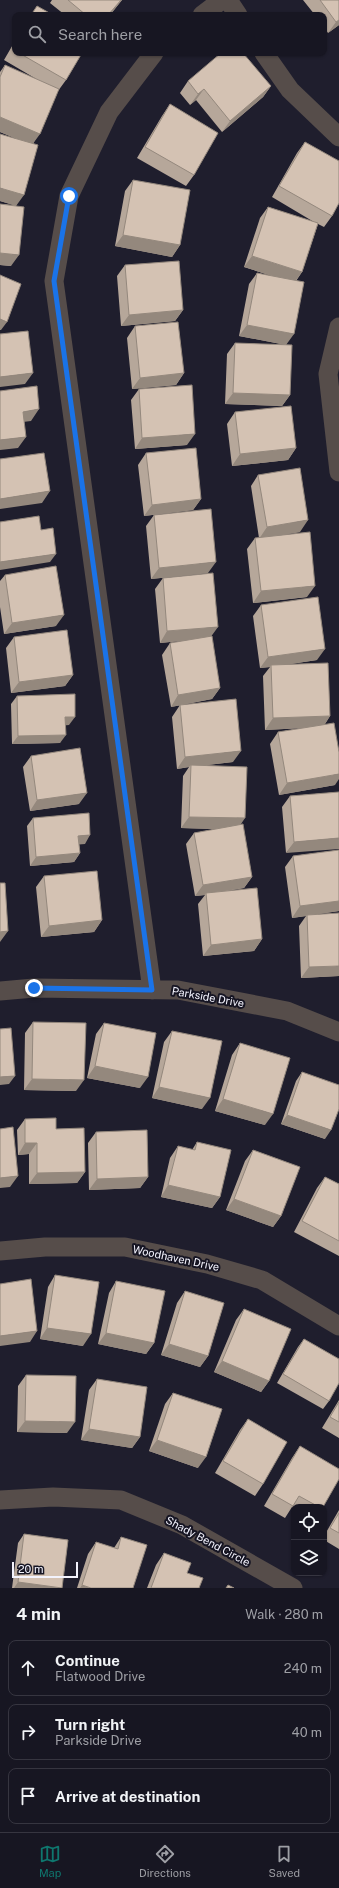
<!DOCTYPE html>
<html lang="en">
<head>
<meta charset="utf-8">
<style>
  :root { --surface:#171622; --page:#201f2a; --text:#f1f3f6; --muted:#9e9fa5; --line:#363540; --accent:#0f766e }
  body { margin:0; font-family:"Public Sans",sans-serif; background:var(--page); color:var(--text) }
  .controls { position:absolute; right:12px; bottom:12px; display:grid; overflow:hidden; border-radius:8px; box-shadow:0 1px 3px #0004 }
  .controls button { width:36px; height:36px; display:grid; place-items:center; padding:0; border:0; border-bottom:1px solid var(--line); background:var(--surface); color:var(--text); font:20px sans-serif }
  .scale { position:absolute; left:12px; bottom:10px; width:66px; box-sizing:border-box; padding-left:4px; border:2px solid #f3f3fd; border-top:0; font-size:11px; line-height:14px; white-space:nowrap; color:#f3f3fd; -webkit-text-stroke:3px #161523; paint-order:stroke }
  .stop { position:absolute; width:12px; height:12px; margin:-9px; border:3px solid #1a73e8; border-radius:50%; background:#fff }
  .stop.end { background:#1a73e8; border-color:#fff; box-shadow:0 1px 4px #0008 }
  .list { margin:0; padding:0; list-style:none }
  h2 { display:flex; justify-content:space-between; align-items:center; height:52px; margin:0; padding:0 16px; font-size:17px }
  h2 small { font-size:13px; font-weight:400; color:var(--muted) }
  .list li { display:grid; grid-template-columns:26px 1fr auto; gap:12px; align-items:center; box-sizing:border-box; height:56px; margin:0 8px 8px; padding:0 8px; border:1px solid var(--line); border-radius:8px }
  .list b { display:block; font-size:15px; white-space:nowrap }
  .list p { margin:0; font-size:13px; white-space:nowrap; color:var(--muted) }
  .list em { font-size:13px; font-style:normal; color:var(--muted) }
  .icon { flex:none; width:22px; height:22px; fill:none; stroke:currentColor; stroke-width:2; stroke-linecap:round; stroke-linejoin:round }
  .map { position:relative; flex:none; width:339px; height:1588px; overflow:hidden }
  .search { position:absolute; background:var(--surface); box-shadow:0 1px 3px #0004; left:12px; right:12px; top:12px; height:44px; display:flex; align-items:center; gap:10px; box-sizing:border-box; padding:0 14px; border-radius:8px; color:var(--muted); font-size:15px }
  .sheet { height:244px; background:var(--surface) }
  nav { display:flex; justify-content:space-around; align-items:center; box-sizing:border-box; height:56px; border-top:1px solid var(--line); background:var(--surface); font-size:11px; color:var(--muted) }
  nav a { display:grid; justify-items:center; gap:2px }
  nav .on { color:var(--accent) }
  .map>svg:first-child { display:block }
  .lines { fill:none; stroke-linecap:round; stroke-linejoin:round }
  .street { stroke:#564d4a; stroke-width:19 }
  .wall { fill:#b6a79a }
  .shaded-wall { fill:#94887d }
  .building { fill:#d4c2b3; stroke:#94887d }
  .route { stroke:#1a73e8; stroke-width:5 }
  .labels { text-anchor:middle; stroke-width:4; stroke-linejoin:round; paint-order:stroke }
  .street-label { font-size:11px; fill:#f3f3fd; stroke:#161523 }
</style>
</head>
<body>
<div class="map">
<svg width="339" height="1588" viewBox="0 0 339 1588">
  <rect width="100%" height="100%" fill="#1f1e2d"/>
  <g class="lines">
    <!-- street -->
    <path class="street" d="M228,0L238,15
      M202,15L222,0
      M264,53L290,90L339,137
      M339,327L328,374L339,472
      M152,990L54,281L69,196L109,112L154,53
      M0,991L34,988L178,990L287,1011L339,1032
      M0,1251L45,1247H125L207,1264L262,1280L339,1326
      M0,1500L53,1497L121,1500L182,1525L293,1588"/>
  </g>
  <!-- wall -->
  <path class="wall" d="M52,0H122L110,15H65L50,3Z
    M303,0H339V25L328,33L324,27V15H315Z
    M15,41V53H82L66,80L58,91L33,144L16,206L11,266L0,265V204L14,205L0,201L17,139L0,132V72L5,65L38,80L4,60Z
    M188,81L271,86L263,97L222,132L196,100L190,105L180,93Z
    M170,104L194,175L186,186L137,158L162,116Z
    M305,142L332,216L324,227L318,224L302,272L296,281L286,345L290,395L282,406L225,404L227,354L235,343L286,345L239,336L249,284L257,273L275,277L244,267L260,218L268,207L314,222L272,197L297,153Z
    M133,180L180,245L172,257L115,246L125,191Z
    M125,265L183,310L175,321L121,326L117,276Z
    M135,326L184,373L176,385L132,389L127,338Z
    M139,389L187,445L135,449L131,400Z
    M235,412L296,448L288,460L232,466L227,424Z
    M146,453L201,499L193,510L144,516L138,465Z
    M258,475L300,532L275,536L307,597L253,603L247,549L255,538H259L251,486Z
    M154,515L208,573L151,579L146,526Z
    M5,575L56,626L4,634L0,607V581Z
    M163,578L211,636L220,688L212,699L171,707L162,655L170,643L190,640L160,643L155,589Z
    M261,605L317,660L284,665L330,716L325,724L335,785L279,795L270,744L278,732L303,728L265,730L263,676L270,667L260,668L253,616Z
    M14,637L73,675L65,686L11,693L6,648Z
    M17,696L69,725H65L60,743L12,744L11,704Z
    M180,705L233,762L207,765L241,825L252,877L244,888L227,891L262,939L254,951L203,956L198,904L205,895L195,896L186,844L194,833L216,829L181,828L183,776L189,767L177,769L172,717Z
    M31,756L79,804L30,811L23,767Z
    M339,792L286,853L282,807L290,796Z
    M33,818L85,844H79L80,853L74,862L30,866L27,826Z
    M339,850V911L318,914L339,976L301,978L299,926L306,916L292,918L285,867L293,856Z
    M44,876L102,920L94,932L41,937L36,887Z
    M33,1022L76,1091L24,1090L25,1033Z
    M104,1023L140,1088L87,1078L96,1034Z
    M172,1031L202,1109L152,1098L164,1042Z
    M240,1043L265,1125L215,1111L232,1055Z
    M302,1072L325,1139L281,1124L296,1081Z
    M25,1119L56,1129L85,1172L77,1183L29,1184V1154L18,1155L17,1130Z
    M96,1132L148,1177L140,1188L89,1190L88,1143Z
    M197,1142L220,1197L212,1208L161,1197L170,1158L178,1146L192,1150Z
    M253,1150L281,1216L273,1227L226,1210L245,1161Z
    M325,1177L339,1184V1256L294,1232L317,1188Z
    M55,1275L83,1346L40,1339L48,1287Z
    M116,1281L154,1343L146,1354L98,1344L109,1293Z
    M185,1291L208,1356L200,1367L161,1355L177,1303Z
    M244,1309L269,1381L261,1392L214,1372L236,1320Z
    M304,1339L329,1401L323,1409L277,1383L298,1347Z
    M26,1375L67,1433L17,1432L18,1386Z
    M97,1379L140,1437L132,1448L81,1440L89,1390Z
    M173,1393L198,1468L149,1451L165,1404Z
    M339,1400V1438L322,1428Z
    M248,1419L263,1484L255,1496L215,1473L240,1430Z
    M300,1446L323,1507H294V1508L292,1507L285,1518L264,1506L292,1458Z
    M339,1510V1549L324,1540V1536Z
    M24,1534L68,1540L62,1588H12L18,1543Z
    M121,1537L133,1588H77L88,1554L96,1542L114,1548Z
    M164,1553L187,1573L199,1588H147L156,1565Z"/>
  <!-- shaded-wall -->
  <path class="shaded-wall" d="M121,0H122L110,15H108Z
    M339,20V25L328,33L336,22Z
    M271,86L263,97L222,132L230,121Z
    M204,89L196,100L190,105L198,94Z
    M0,117L40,134L32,145L0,132Z
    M0,188L24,195L16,206L0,201Z
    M123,235L180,245L172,257L115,246Z
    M0,253L19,255L11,266L0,265Z
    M252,256L302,272L294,283L244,267Z
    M183,310L175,321L121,326L129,315Z
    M0,319L7,322L1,330H0Z
    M247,325L294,334L286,345L239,336Z
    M33,373L25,384L0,387V377Z
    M184,373L176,385L132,389L140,378Z
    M233,393L290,395L282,406L225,404Z
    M39,409L31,421L15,423L23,412Z
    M195,434L187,445L135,449L142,438Z
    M26,437L18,448L0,450V440Z
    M296,448L288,460L232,466L240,454Z
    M50,491L42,503L0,509V499Z
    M201,499L193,510L144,516L152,505Z
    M308,520L300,532L259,539L267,527Z
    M56,554L50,562L0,570V562Z
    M216,562L208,573L151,579L159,568Z
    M315,586L307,597L253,603L261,591Z
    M64,615L56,626L4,634L12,623Z
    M218,627L210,638L160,643L167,631Z
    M325,649L317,660L271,667V665L270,667L260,668L268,657Z
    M73,675L65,686L11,693L19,682Z
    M220,688L212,699L171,707L178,695Z
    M330,716L323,727L265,730L273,718Z
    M65,717H75L69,725L59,726Z
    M66,735L60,743L12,744L18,736Z
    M241,751L233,762L191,767V765L189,767L177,769L185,757Z
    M339,774V779L335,785L279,795L287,783Z
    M87,793L79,804L30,811L37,800Z
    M189,817L245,818L237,830L181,828Z
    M90,835L85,844L73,845L78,836Z
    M339,838V849L286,853L294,842Z
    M80,853L74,862L30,866L36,857Z
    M252,877L244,888L206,894V893L205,895L195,896L203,885Z
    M339,901V911L307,916V915L306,916L292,918L300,906Z
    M102,920L94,932L41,937L49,926Z
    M8,931L0,942V932Z
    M262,939L254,951L203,956L211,945Z
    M339,966V976L301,978L309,967Z
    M95,1066L148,1077L140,1088L87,1078Z
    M15,1076L9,1084L0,1085V1077Z
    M32,1079L84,1080L76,1091L24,1090Z
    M159,1087L210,1098L202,1109L152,1098Z
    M223,1099L273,1114L265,1125L215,1111Z
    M287,1115L331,1130L325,1139L281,1124Z
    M25,1143H37L29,1154L18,1155Z
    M85,1172L77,1183L29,1184L37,1173Z
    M18,1176L10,1187L0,1188V1178Z
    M148,1177L140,1188L89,1190L97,1179Z
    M168,1185L220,1197L212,1208L161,1197Z
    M234,1199L281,1216L273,1227L226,1210Z
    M47,1328L91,1334L83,1346L40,1339Z
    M37,1331L30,1342L0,1346V1336Z
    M106,1333L154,1343L146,1354L98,1344Z
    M169,1344L208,1356L200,1367L161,1355Z
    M222,1361L269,1381L261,1392L214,1372Z
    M25,1421L75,1422L67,1433L17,1432Z
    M89,1429L140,1437L132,1448L81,1440Z
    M157,1440L206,1457L198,1468L149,1451Z
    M18,1582L62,1588H14Z
    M82,1585L91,1588H80Z"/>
  <!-- building -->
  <path class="building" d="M68,0H121L108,15H86Z
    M320,0H339V20L336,22Z
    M37,6L53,15H31Z
    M15,43V51L12,49Z
    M19,53H82L66,80Z
    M221,53H243L271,86L230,121L204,89L198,94L188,81Z
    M5,65L59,89L40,134L0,117V77Z
    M170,104L218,133L194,175L145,147Z
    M0,134L38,145L24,195L0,188Z
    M305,142L339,161V203L332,216L279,186Z
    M133,180L190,190L180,245L123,235Z
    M0,204L24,207L19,255L0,253Z
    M268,207L318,223L302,272L252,256Z
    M179,261L183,310L129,315L125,265Z
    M257,273L304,282L294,334L247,325Z
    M0,275L21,284L7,322L0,319Z
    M178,322L184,373L140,378L135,326Z
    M28,331L33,373L0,377V334Z
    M235,343L292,345L290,395L233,393Z
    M192,385L195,434L142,438L139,389Z
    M37,386L39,409L23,412L26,437L0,440V391Z
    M291,406L296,448L240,454L235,412Z
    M196,448L201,499L152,505L146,453Z
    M44,453L50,491L0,499V459Z
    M300,468L308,520L267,527L258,475Z
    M211,509L216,562L159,568L154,515Z
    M39,516L41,530L53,528L56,554L0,562V522Z
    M310,532L315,586L261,591L255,538Z
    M56,566L64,615L12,623L5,575Z
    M213,573L218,627L167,631L163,578Z
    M318,597L325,649L268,657L261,605Z
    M67,630L73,675L19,682L14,637Z
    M212,636L220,688L178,695L170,643Z
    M328,663L330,716L273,718L271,665Z
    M75,694V717H65L66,735L18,736L17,696Z
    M236,699L241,751L185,757L180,705Z
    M334,723L339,752V774L287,783L278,732Z
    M80,748L87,793L37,800L31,756Z
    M191,765L247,767L245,818L189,817Z
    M339,792V838L294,842L290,796Z
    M89,813L90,835L78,836L80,853L36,857L33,818Z
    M243,824L252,877L203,885L194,833Z
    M339,850V901L300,906L293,856Z
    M97,871L102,920L49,926L44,876Z
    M0,883H5L8,931L0,932Z
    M257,888L262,939L211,945L206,893Z
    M339,913V966L309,967L307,915Z
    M33,1022L86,1023L84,1080L32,1079Z
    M104,1023L156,1033L148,1077L95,1066Z
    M11,1028L15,1076L0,1077V1029Z
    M172,1031L222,1041L210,1098L159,1087Z
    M240,1043L290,1058L273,1114L223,1099Z
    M302,1072L339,1085V1109L331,1130L287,1115Z
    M56,1118V1129L84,1128L85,1172L37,1173V1143H25V1119Z
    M13,1127L18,1176L0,1178V1129Z
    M147,1130L148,1177L97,1179L96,1132Z
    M197,1142L231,1150L220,1197L168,1185L178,1146L195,1150Z
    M253,1150L300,1167L281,1216L234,1199Z
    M325,1177L339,1184V1241L302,1221Z
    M55,1275L99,1282L91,1334L47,1328Z
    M31,1279L37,1331L0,1336V1284Z
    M116,1281L165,1291L154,1343L106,1333Z
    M185,1291L224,1303L208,1356L169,1344Z
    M244,1309L291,1329L269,1381L222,1361Z
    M304,1339L339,1359V1383L329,1401L283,1374Z
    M26,1375L76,1376L75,1422L25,1421Z
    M97,1379L147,1387L140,1437L89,1429Z
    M173,1393L222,1409L206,1457L157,1440Z
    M339,1402V1422L330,1417Z
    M248,1419L287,1442L263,1484L223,1461Z
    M300,1446L339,1469V1479L323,1507H319L299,1496L293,1506L272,1494Z
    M339,1513V1533L330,1528Z
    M24,1534L68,1540L62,1588L18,1582Z
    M121,1537L147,1545L133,1588H91L82,1585L96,1542L118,1549Z
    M164,1553L191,1563L187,1573L203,1578L199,1588H151Z
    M228,1585L234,1588H226Z"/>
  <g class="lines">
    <!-- route -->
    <path class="route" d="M34,988L152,990L54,281L69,196"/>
  </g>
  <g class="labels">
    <!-- street labels -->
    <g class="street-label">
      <text transform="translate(208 997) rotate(10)" y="4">Parkside Drive</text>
      <text transform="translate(176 1258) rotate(12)" y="4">Woodhaven Drive</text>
      <text transform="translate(208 1541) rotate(28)" y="4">Shady Bend Circle</text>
    </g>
  </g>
</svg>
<div class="controls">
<button><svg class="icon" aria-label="locate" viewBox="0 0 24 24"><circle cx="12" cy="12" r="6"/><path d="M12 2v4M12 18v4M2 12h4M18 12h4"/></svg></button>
<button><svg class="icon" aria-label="layers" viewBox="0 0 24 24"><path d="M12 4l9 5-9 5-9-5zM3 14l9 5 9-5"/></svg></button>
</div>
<div class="scale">20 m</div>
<div class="stop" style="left:69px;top:196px"></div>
<div class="stop end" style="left:34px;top:988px"></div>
<div class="search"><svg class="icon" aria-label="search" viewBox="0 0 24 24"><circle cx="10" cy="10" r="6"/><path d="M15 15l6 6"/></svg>Search here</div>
</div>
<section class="sheet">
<h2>4 min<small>Walk · 280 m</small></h2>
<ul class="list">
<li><svg class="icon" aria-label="ahead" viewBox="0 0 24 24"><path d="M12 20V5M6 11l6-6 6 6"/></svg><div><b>Continue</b><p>Flatwood Drive</p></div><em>240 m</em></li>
<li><svg class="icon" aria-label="right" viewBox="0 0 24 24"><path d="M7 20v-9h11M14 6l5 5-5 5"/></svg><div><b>Turn right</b><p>Parkside Drive</p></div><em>40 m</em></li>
<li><svg class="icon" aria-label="arrive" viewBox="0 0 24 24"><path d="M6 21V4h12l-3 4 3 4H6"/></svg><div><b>Arrive at destination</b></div></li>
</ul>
</section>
<nav>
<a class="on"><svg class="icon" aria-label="map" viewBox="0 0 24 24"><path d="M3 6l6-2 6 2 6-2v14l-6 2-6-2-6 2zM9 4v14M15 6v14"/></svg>Map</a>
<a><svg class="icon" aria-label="directions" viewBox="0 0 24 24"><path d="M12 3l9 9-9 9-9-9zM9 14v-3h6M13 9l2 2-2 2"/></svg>Directions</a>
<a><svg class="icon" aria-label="saved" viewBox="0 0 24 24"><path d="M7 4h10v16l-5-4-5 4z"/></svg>Saved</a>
</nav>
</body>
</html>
